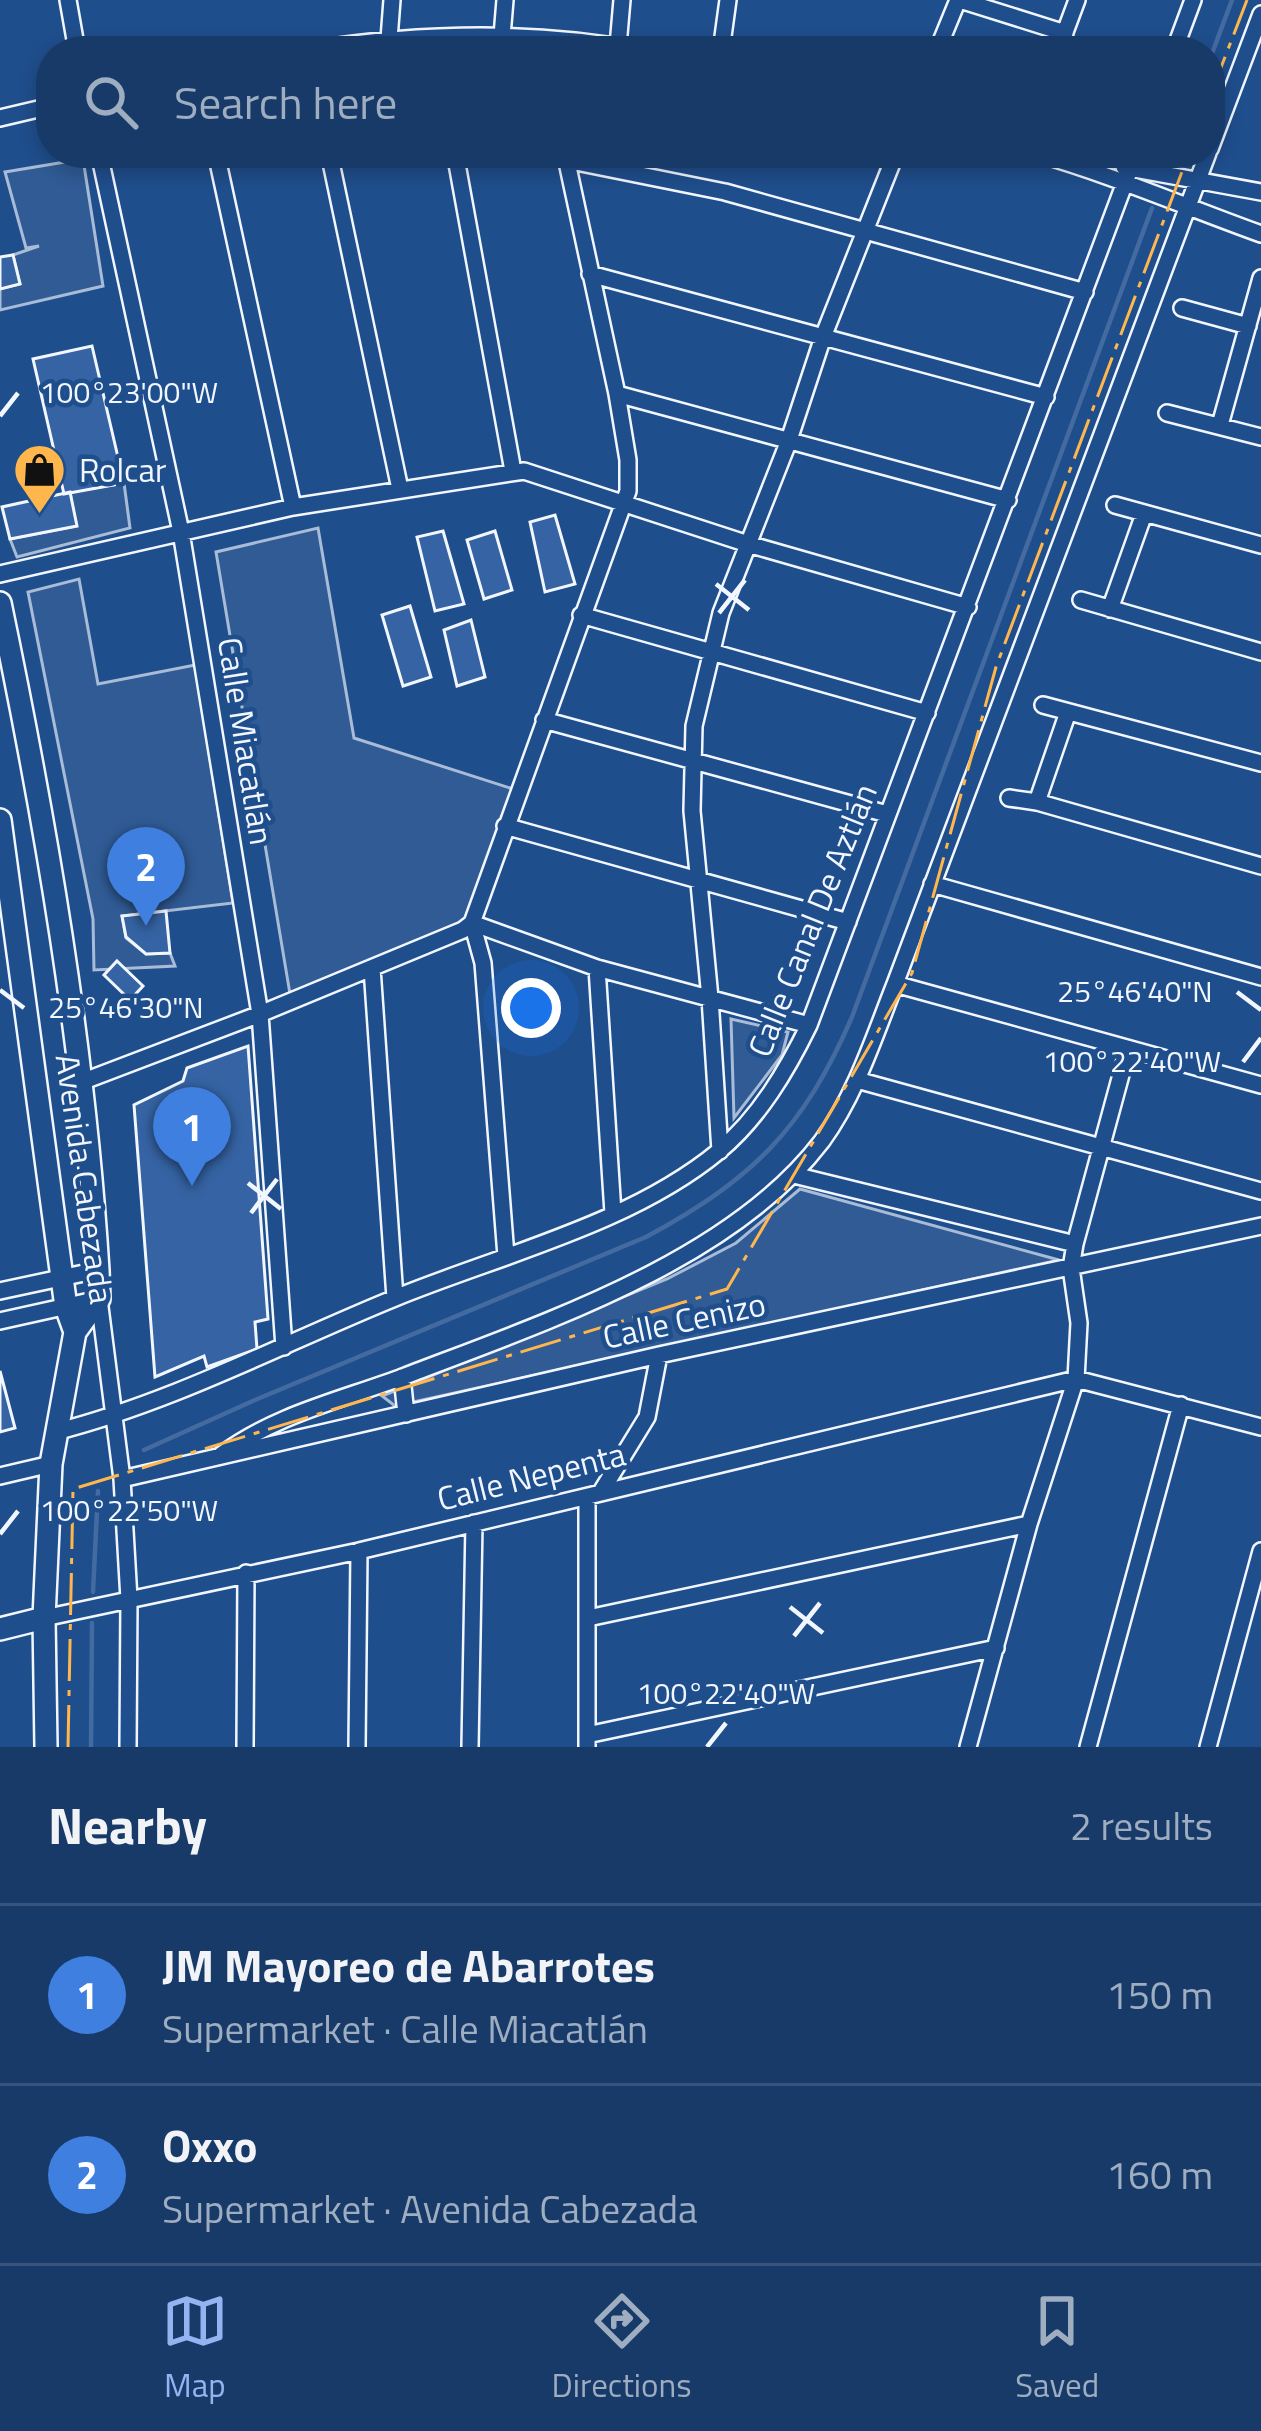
<!DOCTYPE html>
<html lang="en">
<head>
<meta charset="utf-8">
<style>
  :root { --surface:#173a69; --page:#244571; --text:#f1f3f6; --muted:#9eadc0; --line:#36547d; --accent:#95b2f1 }
  body { margin:0; font-family:"Titillium Web",sans-serif; background:var(--page); color:var(--text) }
  .you { position:absolute; left:531px; top:1008px; width:42px; height:42px; margin:-30px; border:9px solid #fff; border-radius:50%; background:#1a73e8; box-shadow:0 0 0 18px #1a73e833 }
  .badge { display:grid; place-items:center; width:78px; height:78px; border-radius:50%; background:var(--accent); color:#fff; font-size:39px; font-weight:700 }
  .pin { position:absolute; translate:-50% -99px; filter:drop-shadow(0 3px 6px #0008) }
  .pin::after { content:''; position:absolute; top:63px; width:42px; height:36px; background:inherit; clip-path:polygon(0 0,100% 0,50% 100%) }
  .list { margin:0; padding:0; list-style:none }
  h2 { display:flex; justify-content:space-between; align-items:center; height:156px; margin:0; padding:0 48px; font-size:51px }
  h2 small { font-size:39px; font-weight:400; color:var(--muted) }
  .list li { display:grid; grid-template-columns:78px 1fr auto; gap:36px; align-items:center; box-sizing:border-box; height:180px; padding:0 48px; border-top:3px solid var(--line) }
  .list b { display:block; font-size:45px; white-space:nowrap }
  .list p { margin:0; font-size:39px; white-space:nowrap; color:var(--muted) }
  .list em { font-size:39px; font-style:normal; color:var(--muted) }
  .icon { flex:none; width:66px; height:66px; fill:none; stroke:currentColor; stroke-width:2; stroke-linecap:round; stroke-linejoin:round }
  .map { position:relative; flex:none; width:1261px; height:1747px; overflow:hidden }
  .search { position:absolute; background:var(--surface); box-shadow:0 6px 18px #0003; left:36px; right:36px; top:36px; height:132px; display:flex; align-items:center; gap:30px; box-sizing:border-box; padding:0 42px; border-radius:48px; color:var(--muted); font-size:45px }
  .sheet { height:516px; background:var(--surface) }
  nav { display:flex; justify-content:space-around; align-items:center; box-sizing:border-box; height:168px; border-top:3px solid var(--line); background:var(--surface); font-size:33px; color:var(--muted) }
  nav a { display:grid; justify-items:center; gap:6px }
  nav .on { color:var(--accent) }
  .map>svg:first-child { display:block }
  .built { fill:#305b95; stroke:#a8bbd7; stroke-width:3 }
  .lines { fill:none; stroke-linecap:round; stroke-linejoin:round }
  .stream { stroke:#446ba0; stroke-width:4.5 }
  .building { fill:#3563a3; stroke:#f2f6ff; stroke-width:3 }
  .street-casing { stroke:#f2f6ff; stroke-width:20 }
  .secondary-casing { stroke:#f2f6ff; stroke-width:26 }
  .street { stroke:#1f4e8c; stroke-width:15 }
  .secondary { stroke:#1f4e8c; stroke-width:21 }
  .power { stroke:#ffb74d; stroke-width:3; stroke-dasharray:42 9 6 9; stroke-linecap:butt }
  .ticks { fill:none; stroke:#f2f6ff; stroke-width:4.5 }
  .labels { text-anchor:middle; stroke-width:9; stroke-linejoin:round; paint-order:stroke }
  .poi-label { font-size:33px; fill:#f2f6ff; stroke:#1f4e8c; text-anchor:start }
  .street-label { font-size:33px; fill:#f2f6ff; stroke:#1f4e8c }
  .ticks-label { font-size:30px; text-anchor:middle; fill:#f2f6ff; stroke:#1f4e8c; stroke-width:9; stroke-linejoin:round; paint-order:stroke }
</style>
</head>
<body>
<div class="map">
<svg width="1261" height="1747" viewBox="0 0 1261 1747">
  <rect width="100%" height="100%" fill="#1f4e8c"/>
  <!-- built -->
  <path class="built" d="M83,159L103,286L0,310V289L20,284L13,255L39,246L26,248L5,172Z
    M124,483L130,528L17,557L10,539L76,526L70,492Z
    M318,528L354,738L513,789L466,922L290,994L216,552Z
    M79,579L98,684L195,665L233,903L122,916L126,938L146,954L170,953L175,966L94,970L93,919L28,592Z
    M731,1019L788,1032L782,1055L734,1118Z
    M800,1189L1059,1260L395,1406L382,1396L667,1279L736,1243Z"/>
  <g class="lines">
    <!-- stream -->
    <path class="stream" d="M1210,59L1232,0
      M1170,164L1174,153
      M144,1450L255,1400L646,1237C753,1179 803,1130 852,1017L1152,208
      M93,1592L98,1491
      M91,1747L92,1623"/>
  </g>
  <!-- building -->
  <path class="building" d="M13,255L20,284L0,289V257Z
    M92,346L124,483L64,494L33,359Z
    M70,492L77,526L10,539L2,507Z
    M555,515L575,584L545,592L530,522Z
    M443,531L464,604L435,611L417,537Z
    M495,531L512,590L484,599L467,540Z
    M410,606L431,677L403,686L382,615Z
    M471,620L485,677L457,686L444,630Z
    M166,911L170,953L146,954L126,937L122,916Z
    M117,961L143,986L130,1000L104,975Z
    M248,1046L268,1319L255,1322L257,1349L207,1367L204,1356L155,1377L134,1105L183,1081L187,1068Z
    M0,1371L15,1428L0,1432Z"/>
  <g class="lines">
    <defs>
      <path id="street" d="M68,0L77,51
        M960,0L1065,33
        M502,36L505,0
        M389,39L392,0
        M618,46L622,0
        M304,51C416,33 530,29 643,51
        M721,51L728,0
        M937,51L958,0
        M1058,51L1077,0
        M1174,51L1193,0
        M0,118L51,106
        M1210,149L1261,14
        M99,153L181,532L260,1014L284,1347
        M216,153L293,507
        M329,153L400,489
        M455,153L513,471
        M1035,153C1112,175 1186,207 1261,234
        M566,160L725,192L1085,292
        M1124,167L1261,192
        M590,274L1046,397
        M1182,308L1248,326
        M617,394L1008,500
        M1167,413L1261,437
        M1220,425L1261,278
        M1115,505L1261,545
        M0,574L293,507L524,471L748,544L968,607
        M1081,600L1261,652
        M1110,609L1144,514
        M581,615L927,713
        M1043,705L1261,763
        M544,720L887,814
        M1009,798L1037,802L1261,866
        M1037,802L1068,712
        M505,826L848,922
        M932,884L1261,977
        M472,923L628,491V460L617,394L565,153
        M472,923L597,968L809,1025
        M472,923L483,963L506,1256
        M372,968L395,1298
        M597,968L613,1213
        M895,984L1261,1085
        M857,1080L1261,1191
        M84,1081L260,1014L463,930L472,923
        M720,1151L710,998L692,811L694,726L721,613L788,443L823,337L896,153
        M794,1175L1075,1244
        M0,1291L98,1270
        M0,1321L99,1299L122,1479L129,1599L128,1747
        M402,1377L406,1414
        M55,1432C173,1402 282,1344 395,1298C500,1255 631,1224 719,1151C759,1118 787,1070 809,1025L1136,153
        M221,1455C276,1414 342,1400 405,1376C543,1323 731,1261 822,1141C856,1094 874,1037 895,984L1208,153
        M0,1476L51,1464
        M122,1479L659,1355L1261,1226
        M601,1492L647,1417L659,1355
        M44,1618L359,1551L1076,1379L1261,1427
        M588,1618L1029,1524
        M587,1735L996,1648
        M245,1747L246,1573
        M357,1747L359,1551
        M470,1747L474,1523
        M587,1747V1497
        M968,1747L1029,1524L1076,1379L1079,1323L1071,1268L1075,1244L1128,1049
        M1088,1747L1181,1405
        M1208,1747L1261,1551"/>
      <path id="secondary" d="M0,603C46,824 84,1045 98,1270L99,1299L75,1332L51,1464L44,1618L46,1747
        M0,820L66,1307L75,1332
        M0,1629L44,1618"/>
    </defs>
    <!-- street casing -->
    <use href="#street" class="street-casing"/>
    <!-- secondary casing -->
    <use href="#secondary" class="secondary-casing"/>
    <!-- street -->
    <use href="#street" class="street"/>
    <!-- secondary -->
    <use href="#secondary" class="secondary"/>
    <!-- power -->
    <path class="power" d="M1210,96L1247,0
      M68,1747L73,1489L727,1289L912,973L996,667L1189,153"/>
  </g>
  <!-- ticks -->
  <path class="ticks" d="M0,416L18,393M716,584L749,610M719,613L745,580M0,990L24,1008M1237,992L1261,1010M1243,1062L1261,1038M248,1183L281,1209M251,1213L277,1179M0,1534L18,1511M790,1607L823,1633M794,1636L820,1603M707,1747L726,1723"/>
  <!-- icons -->
  <defs>
    <symbol id="shop-pin" viewBox="-11 -11 22 30"><path d="M0 17L-7.5 6A9.5 9.5 0 1 1 7.5 6Z" fill="#ffb74d" stroke="#1f4e8c"/><path d="M-5-2.5h2.3a2.7 3.5 0 0 1 5.4 0H5L5.5 6h-11ZM-1.5-2.5h3a1.5 2.3 0 0 0-3 0Z" fill="#111"/></symbol>
  </defs>
  <g fill-rule="evenodd">
    <use href="#shop-pin" x="10" y="440" width="59" height="81"/>
  </g>
  <g class="labels">
    <!-- poi labels -->
    <g class="poi-label">
      <text x="79" y="482">Rolcar</text>
    </g>
    <!-- street labels -->
    <g class="street-label">
      <text transform="translate(246 741) rotate(81)" y="12">Calle Miacatlán</text>
      <text transform="translate(812 920) rotate(-68)" y="12">Calle Canal De Aztlán</text>
      <text transform="translate(85 1179) rotate(82)" y="12">Avenida Cabezada</text>
      <text transform="translate(684 1320) rotate(-12)" y="12">Calle Cenizo</text>
      <text transform="translate(531 1476) rotate(-14)" y="12">Calle Nepenta</text>
    </g>
  </g>
  <g class="ticks-label">
    <text x="129" y="403">100°23'00"W</text>
    <text x="1135" y="1002">25°46'40"N</text>
    <text x="126" y="1018">25°46'30"N</text>
    <text x="1132" y="1072">100°22'40"W</text>
    <text x="129" y="1521">100°22'50"W</text>
    <text x="726" y="1704">100°22'40"W</text>
  </g>
</svg>
<div class="you"></div>
<div class="pin badge" style="left:192px;top:1186px;background:#3f7fe0">1</div>
<div class="pin badge" style="left:146px;top:926px;background:#3f7fe0">2</div>
<div class="search"><svg class="icon" aria-label="search" viewBox="0 0 24 24"><circle cx="10" cy="10" r="6"/><path d="M15 15l6 6"/></svg>Search here</div>
</div>
<section class="sheet">
<h2>Nearby<small>2 results</small></h2>
<ul class="list">
<li><span class="badge" style="background:#3f7fe0">1</span><div><b>JM Mayoreo de Abarrotes</b><p>Supermarket · Calle Miacatlán</p></div><em>150 m</em></li>
<li><span class="badge" style="background:#3f7fe0">2</span><div><b>Oxxo</b><p>Supermarket · Avenida Cabezada</p></div><em>160 m</em></li>
</ul>
</section>
<nav>
<a class="on"><svg class="icon" aria-label="map" viewBox="0 0 24 24"><path d="M3 6l6-2 6 2 6-2v14l-6 2-6-2-6 2zM9 4v14M15 6v14"/></svg>Map</a>
<a><svg class="icon" aria-label="directions" viewBox="0 0 24 24"><path d="M12 3l9 9-9 9-9-9zM9 14v-3h6M13 9l2 2-2 2"/></svg>Directions</a>
<a><svg class="icon" aria-label="saved" viewBox="0 0 24 24"><path d="M7 4h10v16l-5-4-5 4z"/></svg>Saved</a>
</nav>
</body>
</html>
